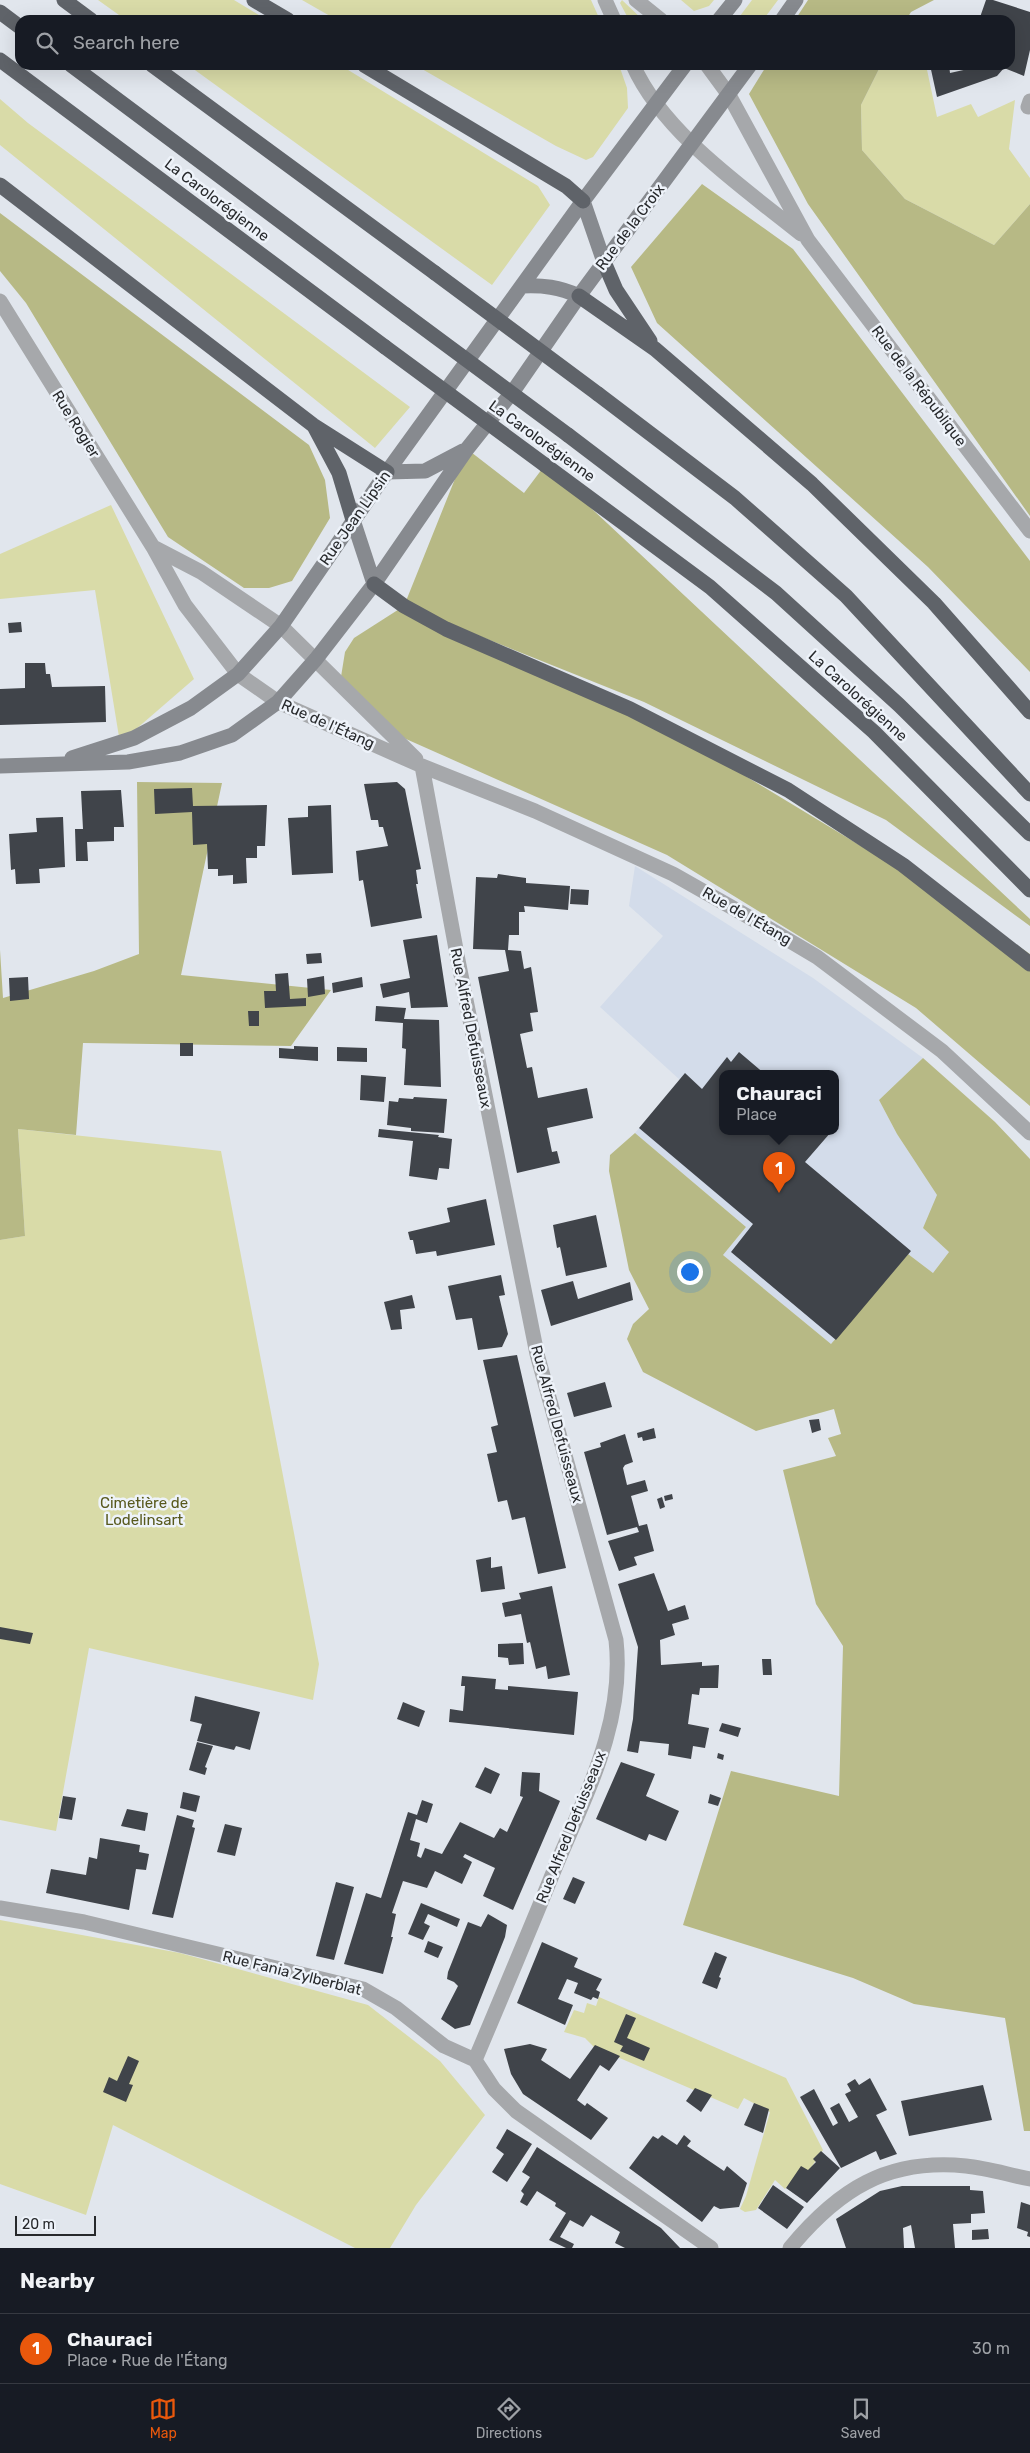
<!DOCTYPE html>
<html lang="en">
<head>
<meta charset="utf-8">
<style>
  :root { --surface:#171b24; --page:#242831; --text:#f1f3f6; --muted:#9ea1a6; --line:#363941; --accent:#ea580c }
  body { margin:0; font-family:Rubik,sans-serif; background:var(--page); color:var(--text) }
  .scale { position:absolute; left:15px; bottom:12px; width:81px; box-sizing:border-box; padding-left:5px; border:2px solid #27292c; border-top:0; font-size:14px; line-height:18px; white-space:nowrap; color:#27292c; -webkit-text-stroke:4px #eef3fa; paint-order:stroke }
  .you { position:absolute; left:689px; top:1271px; width:18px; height:18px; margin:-12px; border:4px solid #fff; border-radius:50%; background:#1a73e8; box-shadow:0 0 0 8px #1a73e833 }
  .badge { display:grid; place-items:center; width:32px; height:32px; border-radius:50%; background:var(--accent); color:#fff; font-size:16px; font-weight:700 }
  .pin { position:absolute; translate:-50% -41px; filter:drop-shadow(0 1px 2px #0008) }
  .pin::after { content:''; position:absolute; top:26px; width:18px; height:15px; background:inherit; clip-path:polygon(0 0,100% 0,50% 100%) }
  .popup { position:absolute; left:719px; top:1070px; width:120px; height:65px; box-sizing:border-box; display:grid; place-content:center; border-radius:10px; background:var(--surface); filter:drop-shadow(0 1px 4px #0005); font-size:16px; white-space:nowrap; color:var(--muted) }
  .popup b { font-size:19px; color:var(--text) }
  .popup::after { content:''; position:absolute; left:50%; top:100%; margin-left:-10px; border:10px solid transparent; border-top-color:var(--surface) }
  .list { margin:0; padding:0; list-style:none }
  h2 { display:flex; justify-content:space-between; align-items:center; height:65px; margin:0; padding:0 20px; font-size:21px }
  h2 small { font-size:16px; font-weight:400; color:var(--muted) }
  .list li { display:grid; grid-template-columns:32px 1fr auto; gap:15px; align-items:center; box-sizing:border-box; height:70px; padding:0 20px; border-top:1px solid var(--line) }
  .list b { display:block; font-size:19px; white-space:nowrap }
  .list p { margin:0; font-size:16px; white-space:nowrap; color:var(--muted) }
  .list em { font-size:16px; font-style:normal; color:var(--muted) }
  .icon { flex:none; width:28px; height:28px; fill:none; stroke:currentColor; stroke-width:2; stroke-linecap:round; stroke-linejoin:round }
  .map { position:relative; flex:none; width:1030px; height:2248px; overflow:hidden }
  .search { position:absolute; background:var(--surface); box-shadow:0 5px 20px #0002; left:15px; right:15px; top:15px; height:55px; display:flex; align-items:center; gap:12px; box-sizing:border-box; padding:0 18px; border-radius:15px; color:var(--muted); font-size:19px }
  .sheet { height:135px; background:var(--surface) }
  nav { display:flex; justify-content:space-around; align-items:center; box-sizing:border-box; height:70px; border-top:1px solid var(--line); background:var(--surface); font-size:14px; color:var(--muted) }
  nav a { display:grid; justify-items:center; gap:2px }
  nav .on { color:var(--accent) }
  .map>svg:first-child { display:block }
  .built { fill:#d3dcea; fill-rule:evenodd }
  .green { fill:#d9dba8 }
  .forest { fill:#b7b985 }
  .building { fill:#40444a }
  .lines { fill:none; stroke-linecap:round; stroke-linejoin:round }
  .street { stroke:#a6a8ab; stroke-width:15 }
  .secondary { stroke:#878a8f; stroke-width:15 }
  .highway { stroke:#5f6369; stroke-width:15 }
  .highway-bridge { stroke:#5f6369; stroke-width:15 }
  .labels { text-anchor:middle; stroke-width:5; stroke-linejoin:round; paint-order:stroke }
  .street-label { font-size:15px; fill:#27292c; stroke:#eef3fa }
  .park-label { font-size:15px; fill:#58591d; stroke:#eef3fa }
</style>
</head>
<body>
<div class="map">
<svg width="1030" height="2248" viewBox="0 0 1030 2248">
  <rect width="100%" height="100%" fill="#e1e6ed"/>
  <!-- built -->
  <path class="built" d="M635,866L813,978L923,1058L879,1100L897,1134L940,1199L923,1228L949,1252L933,1273L908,1254L831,1344L723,1255L746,1227L635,1133L680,1080L600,1007L663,936L629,906ZM723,1074H835V1132H723Z"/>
  <!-- green -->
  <path class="green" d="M98,0H234L267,20H126Z
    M302,0H591L600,20H337Z
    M622,0L643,20H629L620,3Z
    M681,0H714L709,6L694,11Z
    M752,0H778L763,20H737Z
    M188,65H340L538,186L550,205L492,285Z
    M415,65H619L627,88L628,108L593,157L586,160L556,146Z
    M881,65H926L937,117L971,104L978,117L1015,100L1009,149L1030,178V204L994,245L905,199L862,150L861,105Z
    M0,99L28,123L410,407L375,448L0,145Z
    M111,505L194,679L120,743L95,590L0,599V554Z
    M18,1129L221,1151L319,1664L313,1700L89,1648L56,1831L0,1820V1240L25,1236Z
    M0,1920L180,1953L368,2005L440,2061L485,2115L416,2205L390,2248H355L113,2125L86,2215L0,2184Z
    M599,1997L786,2078L823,2150L808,2172L803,2169L785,2189L775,2180L756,2210L745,2212L740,2209L746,2196L770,2112L744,2098L738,2109L594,2047L585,2038L564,2032L574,2010L584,2013L587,2003L596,2006Z"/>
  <!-- forest -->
  <path class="forest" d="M808,0H934L911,12L906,20H795Z
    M767,65H881L861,105L862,150L905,199L994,245L1030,204V516L808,204L749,94Z
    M702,184L793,249L1030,561V672L928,567L657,323L631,267Z
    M0,213L309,445L325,480L330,518L292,581L269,588H244L168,537L26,303L0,271Z
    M467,449L524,493L545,465L1030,919V926L886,820L644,702L417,611L666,728L942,895L1030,954V1106L916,1008L667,855L388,731L340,683L345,652L354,638L404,606Z
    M137,782L222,783L181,975L331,990L291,1046L83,1043L76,1135L18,1129L25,1236L0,1240V950L3,998L94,971L139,954Z
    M923,1058L995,1122L1030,1159V2131H1024L1005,2018L914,2004L853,1978L683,1925L731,1771L839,1796L843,1646L816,1604L783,1470L836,1456L828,1438L841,1434L834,1409L756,1431L643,1372L627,1339L633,1324L649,1309L629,1270L609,1171L610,1155L635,1133L746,1227L723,1255L831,1344L908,1254L933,1273L949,1252L923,1228L937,1195L897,1134L879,1100Z"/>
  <!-- building -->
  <path class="building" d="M986,0H993L1030,12V50L1024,76L1004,68L997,76L937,97L930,65H949L950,73L986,65H1010V20H979Z
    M21,622L22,632L9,633L8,623Z
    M25,663H45L46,674H50L52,687L105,686L106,722L0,725V689L25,688Z
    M397,782L405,789L421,869L416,870L418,884H416L422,918L371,927L363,880L359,881L356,851L388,846L383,827H379L378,820H371L364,784Z
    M192,788L193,806L267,805L265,846H257V858H246L247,883L233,884V875L218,876V869H208L207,844L193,845L192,812L155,814L154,789Z
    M121,790L124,827H114V841L87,842L88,861H76L75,829H83L81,791Z
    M331,805L333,873L292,875L288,818L308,817V806Z
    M63,817L65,867L39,869L40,883L16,884L15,869L11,870L9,834L37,832L36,818Z
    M498,874L526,878V883L570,886L568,910L524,906L525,912H519V935H509L508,950L521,951L524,969L531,967L538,1012L530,1013L533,1031L520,1034L527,1068L532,1067L538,1098L587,1088L593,1118L547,1128L552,1152L557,1151L560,1163L517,1173L478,977L509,971L505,950L473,949L476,877L497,878Z
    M571,889L589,890L588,905L570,904Z
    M437,935L448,1007L411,1008L409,992L383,998L380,984L410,978L403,940Z
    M321,953L322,963L307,964L306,954Z
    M288,973L290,999L306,998V1006L265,1008L264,991H276L275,974Z
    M324,976L325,994L308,997L307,979Z
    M28,977L29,999L10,1001L9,978Z
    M362,977L363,987L333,993L332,983Z
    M376,1006L406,1008L404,1019L439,1020L441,1087L404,1085L406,1049L402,1048L403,1023L375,1021Z
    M248,1011H259V1026H249Z
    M180,1043H193V1056H180Z
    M294,1046L318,1047V1061L279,1058V1048L294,1049Z
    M337,1047L367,1048V1062L337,1061Z
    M739,1052L765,1074H723V1132H831L805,1162L911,1251L836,1340L731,1252L753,1224L639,1128L685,1073L702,1089L727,1057L731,1062Z
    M361,1075L386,1077L384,1102L360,1100Z
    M414,1097L447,1099L444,1133L411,1131V1128L387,1125L389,1101L398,1102L399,1098L413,1099Z
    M379,1129L439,1135L438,1137L452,1139L449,1169L439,1168L437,1180L409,1176L413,1141L378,1137Z
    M486,1199L495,1245L437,1256L436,1251L416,1254L413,1240H410L408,1232L450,1222L447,1208Z
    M596,1215L607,1267L566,1276L560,1247L557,1248L553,1225Z
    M501,1275L505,1295L499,1296L508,1334L502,1347L478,1350L472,1318L456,1320L448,1286Z
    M573,1281L578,1299L630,1282L633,1300L551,1326L541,1290Z
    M412,1295L415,1308L400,1310L402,1329L391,1330L384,1302Z
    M517,1355L566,1568L538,1574L525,1517L512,1520L507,1500L498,1502L487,1454L497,1452L491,1427L498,1425L483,1360Z
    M605,1382L612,1407L574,1417L567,1393Z
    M819,1419L821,1430L812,1433L809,1420Z
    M654,1428L656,1438L643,1441L642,1437L638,1438L637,1433Z
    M625,1434L633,1462L625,1465L623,1468L627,1485L645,1480L648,1491L631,1496L639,1526L647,1524L654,1551L634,1557L637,1565L619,1571L608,1541L639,1532L637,1527L607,1535L584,1452L601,1447L600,1443Z
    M672,1494L673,1499L665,1501L664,1496Z
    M662,1497L665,1507L660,1509L657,1499Z
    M491,1557V1568L502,1566L505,1589L481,1592L476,1560Z
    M654,1573L668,1611L685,1605L689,1619L672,1624L675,1635L660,1640L661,1665L702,1662V1666L719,1665L718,1688H700L699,1695L692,1694L688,1724L709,1728L705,1748L693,1746L691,1759L668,1755L669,1744L640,1741L638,1753L627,1751L633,1719L638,1647L618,1584Z
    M552,1586L570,1675L548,1679L546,1666L536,1669L530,1642L527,1643L521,1614L505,1617L502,1603L521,1599L519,1593Z
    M0,1627L33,1633L30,1644L0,1639Z
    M523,1643L524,1664L509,1665L508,1658L498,1657V1644Z
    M762,1659H771L772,1675H763Z
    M462,1676L496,1679L495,1689L508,1690V1686L578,1692L574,1735L449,1722L450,1709L463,1711L465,1686H461Z
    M195,1696L260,1712L250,1750L236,1746L234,1750L197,1741L202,1724L190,1721Z
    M403,1702L425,1711L419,1727L397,1719Z
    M722,1723L741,1728L738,1737L719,1731Z
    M197,1742L213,1746L205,1767L207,1768L205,1775L189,1770Z
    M718,1753L724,1755L723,1760L717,1758Z
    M621,1762L655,1774L646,1796L679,1811L666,1841L649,1834L646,1841L596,1819Z
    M485,1767L500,1774L491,1794L475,1787Z
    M522,1772L540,1773L539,1791L560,1801L513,1910L483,1896L495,1868L465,1854L463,1857L472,1862L462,1884L435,1871L427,1888L403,1881L392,1913L396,1914L391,1937H393L383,1974L344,1964L366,1893L381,1898L408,1812L417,1815L422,1800L433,1804L427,1823L416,1819L410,1840L420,1843L417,1856L421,1858L425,1848L442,1854L460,1822L494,1838L500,1828L507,1832L523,1797L520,1796Z
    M183,1792L200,1796L196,1812L180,1808Z
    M710,1794L721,1798L718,1806L708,1803Z
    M63,1796L76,1798L72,1820L59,1818Z
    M127,1809L148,1813L145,1831L121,1826Z
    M177,1815L194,1820L192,1827L195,1828L173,1918L152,1914Z
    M225,1824L242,1828L235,1856L217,1852Z
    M100,1838L140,1845L139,1852L149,1854L146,1870L136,1869L129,1910L46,1893L51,1869L86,1875L89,1857L97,1859Z
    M573,1877L585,1882L575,1904L563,1899Z
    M336,1882L354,1887L334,1960L316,1956Z
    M421,1903L460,1919L457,1927L428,1914L424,1923L430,1926L423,1940L408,1934Z
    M488,1914L507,1925L505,1937L470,2025L455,2029L441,2019L458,1986L454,1982L447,1979L448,1972L468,1922L481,1927Z
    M428,1941L443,1947L438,1958L424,1952Z
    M542,1942L578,1958L574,1967L602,1979L596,1990L600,1992L598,1999L593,1997L591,2000L574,1993L578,1983L567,1979L558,1999L573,2005L565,2025L517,2003Z
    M715,1952L727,1957L719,1977L721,1978L717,1989L702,1983Z
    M626,2014L636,2018L627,2038L650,2048L644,2061L620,2051L623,2046L614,2042Z
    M530,2044L547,2049L541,2060L570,2079L595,2045L620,2056L609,2071L600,2065L577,2100L585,2106L587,2103L608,2118L591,2140L523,2094L511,2074L504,2049Z
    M128,2056L139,2061L129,2084L133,2085L126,2102L103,2092L109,2077L117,2081Z
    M870,2078L887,2110L876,2115L897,2154L880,2160L876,2151L841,2168L800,2097L814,2089L833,2126L838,2123L830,2108L839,2103L849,2122L858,2117L845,2094L851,2091L847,2084L855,2079L859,2085Z
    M983,2085L992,2120L909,2136L901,2101Z
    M695,2088L712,2095L701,2112L686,2101Z
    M754,2103L769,2109L763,2133L744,2125Z
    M507,2129L532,2144L507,2182L492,2172L504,2154L496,2148Z
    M662,2135L677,2145L684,2135L691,2141L687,2146L724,2171L727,2166L747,2183L739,2207L720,2209L714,2206L702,2222L629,2168L653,2136L658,2139Z
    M537,2147L661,2228L680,2248H625L615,2243L620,2232L591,2215L583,2227L570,2220L560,2237L574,2244L572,2248H566L549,2240L566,2213L555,2206L556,2203L537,2191L527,2206L520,2202L524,2194L521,2191L530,2177L522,2172Z
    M821,2151L840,2168L807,2203L786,2188L801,2166L808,2170L816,2162L813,2159Z
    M773,2185L804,2207L787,2229L758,2208Z
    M902,2186H970V2190L983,2191L985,2213L971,2214V2223L953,2224L955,2248H915L911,2225L903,2228L904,2248H846L836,2219L880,2191Z
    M1021,2202L1030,2205V2237L1027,2236L1028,2232L1017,2228Z
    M988,2229L989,2239L972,2240V2230Z"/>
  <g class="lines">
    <!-- street -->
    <path class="street" d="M605,0L614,20
      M636,0L661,20
      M633,65C663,133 744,188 801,234
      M707,65L729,95L808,240L1030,531
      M1028,107L1030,101
      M0,301L153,547L185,605L238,674L278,702L422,766L535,811L673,874L768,928L817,957L942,1051L1030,1133
      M153,547L201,572L281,626L416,759
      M422,766L458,960L537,1354L616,1640C625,1722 586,1794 555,1868C529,1932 502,1996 475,2060
      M0,1908L84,1922L363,1989L396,2008L444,2046L475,2060L494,2089L516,2111L711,2248
      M790,2248C838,2190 887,2158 966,2166C987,2168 1009,2175 1030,2179"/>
    <!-- secondary -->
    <path class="secondary" d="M719,20L735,0
      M782,20L796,0
      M583,201L604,262
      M522,286C543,285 559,287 579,296
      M387,472L425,471L463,451
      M353,520L374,584
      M72,758L134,738L191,708L238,674L281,626L387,472L583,201L685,65
      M0,766L128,762L180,753L232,735L278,702L316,659L374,584L467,449L514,390L579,296L750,65"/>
    <!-- highway -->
    <path class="highway" d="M64,0L91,20
      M254,0L288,20
      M0,12L20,27
      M0,60L385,347
      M71,65L406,315
      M152,65L435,273
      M364,65L566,186L583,201
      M0,185L313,425L387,472
      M604,262L616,290L650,341
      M579,296L655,349L812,484L934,603L1030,712
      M598,394L735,498L846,596L1030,794
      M314,426L339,473L353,520
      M568,435L776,593L899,705L1030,834
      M545,465L710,587L874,732L1030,890
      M374,584L404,606L446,629L630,709L788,790L903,865L1030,964"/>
    <!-- highway-bridge -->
    <path class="highway-bridge" d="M435,273L598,394
      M406,315L568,435
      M385,347L545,465"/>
  </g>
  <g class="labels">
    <!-- street labels -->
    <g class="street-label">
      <text transform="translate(217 200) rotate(37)" y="5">La Carolorégienne</text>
      <text transform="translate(630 227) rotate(-53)" y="5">Rue de la Croix</text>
      <text transform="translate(919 386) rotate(53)" y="5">Rue de la République</text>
      <text transform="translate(76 424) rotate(58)" y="5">Rue Rogier</text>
      <text transform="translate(542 441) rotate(36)" y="5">La Carolorégienne</text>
      <text transform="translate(355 518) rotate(-55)" y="5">Rue Jean Lipsin</text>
      <text transform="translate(858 696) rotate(42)" y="5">La Carolorégienne</text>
      <text transform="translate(328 724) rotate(24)" y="5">Rue de l'Étang</text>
      <text transform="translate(747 916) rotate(30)" y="5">Rue de l'Étang</text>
      <text transform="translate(471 1028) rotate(79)" y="5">Rue Alfred Defuisseaux</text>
      <text transform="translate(557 1424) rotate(75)" y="5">Rue Alfred Defuisseaux</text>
      <text transform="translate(571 1827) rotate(-68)" y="5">Rue Alfred Defuisseaux</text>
      <text transform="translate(292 1973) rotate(14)" y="5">Rue Fania Zylberblat</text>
    </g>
    <!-- park labels -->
    <g class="park-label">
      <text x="144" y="1508">Cimetière de<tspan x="144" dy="17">Lodelinsart</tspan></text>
    </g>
  </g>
</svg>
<div class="scale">20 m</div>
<div class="you"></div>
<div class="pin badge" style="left:779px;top:1193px">1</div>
<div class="popup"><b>Chauraci</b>Place</div>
<div class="search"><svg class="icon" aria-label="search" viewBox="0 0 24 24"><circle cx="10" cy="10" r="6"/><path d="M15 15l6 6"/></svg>Search here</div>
</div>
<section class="sheet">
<h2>Nearby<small></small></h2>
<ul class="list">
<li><span class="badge">1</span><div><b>Chauraci</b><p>Place · Rue de l'Étang</p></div><em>30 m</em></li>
</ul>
</section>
<nav>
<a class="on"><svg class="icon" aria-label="map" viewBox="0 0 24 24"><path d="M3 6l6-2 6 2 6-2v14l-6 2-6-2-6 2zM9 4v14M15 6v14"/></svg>Map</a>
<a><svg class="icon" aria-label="directions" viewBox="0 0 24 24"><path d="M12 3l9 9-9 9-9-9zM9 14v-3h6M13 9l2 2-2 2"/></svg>Directions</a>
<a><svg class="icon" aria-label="saved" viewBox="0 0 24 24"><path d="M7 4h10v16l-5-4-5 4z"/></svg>Saved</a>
</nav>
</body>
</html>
